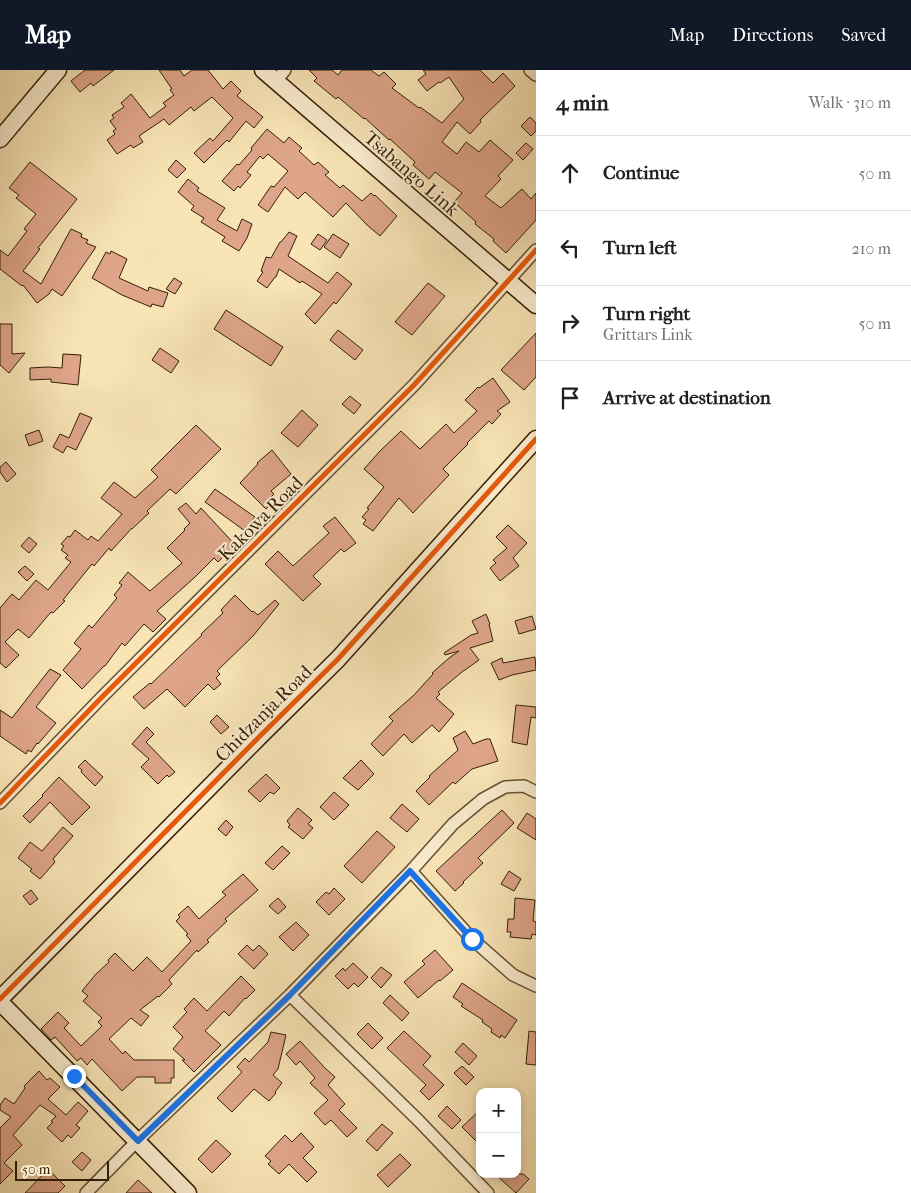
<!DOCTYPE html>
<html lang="en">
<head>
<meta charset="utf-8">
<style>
  :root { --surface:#fff; --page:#f6f6f6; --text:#202124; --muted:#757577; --line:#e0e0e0; --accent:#111827 }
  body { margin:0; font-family:"IM FELL French Canon",serif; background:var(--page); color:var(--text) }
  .controls { position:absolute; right:15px; bottom:15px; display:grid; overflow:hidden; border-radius:10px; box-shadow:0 2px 8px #0003 }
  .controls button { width:45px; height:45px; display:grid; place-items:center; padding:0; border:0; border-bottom:1px solid var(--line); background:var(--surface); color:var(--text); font:25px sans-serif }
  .scale { position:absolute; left:15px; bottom:12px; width:94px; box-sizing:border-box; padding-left:5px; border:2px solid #341f08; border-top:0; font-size:14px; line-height:18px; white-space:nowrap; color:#341f08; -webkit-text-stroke:4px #faedcf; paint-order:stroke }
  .stop { position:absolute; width:15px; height:15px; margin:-11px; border:4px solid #1a73e8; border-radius:50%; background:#fff }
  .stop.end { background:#1a73e8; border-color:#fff; box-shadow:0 1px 5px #0008 }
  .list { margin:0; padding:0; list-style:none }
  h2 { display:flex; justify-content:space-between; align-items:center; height:65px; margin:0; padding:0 20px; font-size:21px }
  h2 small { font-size:16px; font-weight:400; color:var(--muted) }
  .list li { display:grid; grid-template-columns:32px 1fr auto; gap:15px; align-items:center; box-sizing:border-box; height:75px; padding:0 20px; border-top:1px solid var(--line) }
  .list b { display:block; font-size:19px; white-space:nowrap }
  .list p { margin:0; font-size:16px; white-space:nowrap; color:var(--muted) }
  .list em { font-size:16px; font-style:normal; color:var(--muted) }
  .icon { flex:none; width:28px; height:28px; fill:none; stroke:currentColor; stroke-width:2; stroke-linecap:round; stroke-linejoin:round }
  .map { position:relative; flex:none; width:536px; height:1123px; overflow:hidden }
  header { display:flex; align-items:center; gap:30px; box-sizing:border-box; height:70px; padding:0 25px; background:var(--accent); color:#fff }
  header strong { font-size:24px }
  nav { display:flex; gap:28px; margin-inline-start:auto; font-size:18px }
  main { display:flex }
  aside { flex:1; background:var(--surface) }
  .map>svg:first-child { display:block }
  .building { fill:#dea58a; stroke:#341f08 }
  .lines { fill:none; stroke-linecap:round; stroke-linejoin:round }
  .street-casing { stroke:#655033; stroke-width:14 }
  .secondary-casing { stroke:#341f08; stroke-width:19 }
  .street { stroke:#faedcf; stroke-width:11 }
  .secondary { stroke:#faedcf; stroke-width:16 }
  .cycleway-casing { stroke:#faedcf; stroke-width:8 }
  .cycleway { stroke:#e8590c; stroke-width:5 }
  .route { stroke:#1a73e8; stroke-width:6 }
  .labels { text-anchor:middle; stroke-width:4; stroke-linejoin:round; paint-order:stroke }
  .street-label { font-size:19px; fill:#341f08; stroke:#faedcf }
</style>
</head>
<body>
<header>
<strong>Map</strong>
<nav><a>Map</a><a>Directions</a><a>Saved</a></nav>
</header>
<main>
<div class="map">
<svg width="536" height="1123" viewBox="0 0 536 1123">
  <rect width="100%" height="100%" fill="#f8e4b5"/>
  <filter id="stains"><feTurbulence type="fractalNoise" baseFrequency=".004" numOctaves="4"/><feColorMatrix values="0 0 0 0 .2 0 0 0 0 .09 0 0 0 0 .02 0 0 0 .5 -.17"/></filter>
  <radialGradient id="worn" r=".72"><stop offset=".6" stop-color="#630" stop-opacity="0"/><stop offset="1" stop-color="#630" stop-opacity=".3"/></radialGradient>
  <!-- building -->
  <path class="building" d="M85,0H114L93,16L91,13L80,22L71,11Z
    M159,0H180L184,6L192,0H208L223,19L231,11L241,21L237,26L263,47L254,58L246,51L229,72L227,70L204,93L194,83L210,68L213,71L233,48L212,27L194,41L191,37L169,55L164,49L139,66L143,72L133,78L131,75L117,84L107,70L115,64L113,61L116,59L110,51L114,48L112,45L124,37L121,33L131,24L150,48L166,36L163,33L174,25L170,20L172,19Z
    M309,0H332L338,5L342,0H371L379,6L384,2L396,14L392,18L419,38L420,37L442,53L464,29L449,7L440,13L439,12L427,21L418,10L426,4L423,0H480L493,13L503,3L515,16L480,50L481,52L470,64L457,52L442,72L457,84L466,72L479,82L490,70L513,90L498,106L501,109L485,126L501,138L522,119L531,129L536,123V150L506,183L493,171L494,169L475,154L476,152L454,132L462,123L435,102L429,109L413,95L415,92L390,69L389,70L365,48L364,49L338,27L336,29L314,11L317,8Z
    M530,47L536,53V61L531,66L521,56Z
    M267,59L284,73L289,67L302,78L299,81L314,95L318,92L329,102L325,105L340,118L343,115L362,131L371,123L374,126L375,125L397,146L380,166L367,155L346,133L333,147L305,122L298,129L285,117L268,142L258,135L271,116L274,117L288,101L268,84L263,89L260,86L247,102L251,105L240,118L238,116L234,121L222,111L237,94L239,95L252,80L251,78Z
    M526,73L533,79L523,90L516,83Z
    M176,90L186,99L177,108L168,100Z
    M30,92L77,129L38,178L40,179L23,201L41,214L71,159L82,164L81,167L88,170L86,173L96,177L62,226L52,219L49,224L37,233L23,215L22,216L0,199V180L8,186L27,161L24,159L36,144L16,128L19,125L9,118Z
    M188,109L199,118L197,121L225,138L217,150L237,161L242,149L252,154L247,168L239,181L222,171L225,167L201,152L204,148L191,140L194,136L178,122Z
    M289,162L297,166L288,186L328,213L337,202L352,214L336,234L334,232L315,254L305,244L322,224L302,211L300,213L279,199L276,207H275L267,218L257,211L263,202L261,201L266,187L271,188L280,172H281Z
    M318,164L327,170L320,180L311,174Z
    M333,164L349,174L340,188L324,177Z
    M111,181L127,189L119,208L148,221L149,217L168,223L163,237L152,234L151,237L122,225L92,208L106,182L110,184Z
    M174,208L182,213L175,224L166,219Z
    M428,213L445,226L412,265L395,252Z
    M226,240L283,277L271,296L214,259Z
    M0,254H12V284L25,283L9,303L0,295Z
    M338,260L363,280L355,290L330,270Z
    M536,263V307L524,320L501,300Z
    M160,278L179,291L171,303L152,290Z
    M63,284L81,285L78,315L51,312V309L30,310V298L48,297L62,298Z
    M493,308L510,332L497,341L501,344L492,354L489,351L467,373L468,374L443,399L449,405L413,443L399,428L373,461L363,454L366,450L362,447L369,439L367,438L384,417L364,399L380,381L401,361L420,379L446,354L454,363L477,341L465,330L478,317L479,318Z
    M350,326L361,335L354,344L342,334Z
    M302,340L318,355L298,377L281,363Z
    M80,343L92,348L76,380L67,376L63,383L53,377L60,364L69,368Z
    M196,355L221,379L176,424L170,419L147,441L149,443L132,459V458L111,481L109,478L94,496L92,494L63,530L65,531L53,543L51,542L29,568L18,559L5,572L19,585L6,598L0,593V538L12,524L19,530L36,510L48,520L71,492L65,488L68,485L61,480L64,476L61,474L68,466L70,467L75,460L88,470L91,466L98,471L122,444L101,428L114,412L135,428L158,407L151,400Z
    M39,360L43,371L29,376L25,365Z
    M272,380L291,404L271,421L274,424L271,427L274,430L266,439L240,413L258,394L257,393Z
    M6,392L16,404L7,412L0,402V397Z
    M215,419L255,447L245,461L205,432Z
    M186,433L196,444L201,438L238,478L230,485L228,482L218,492L214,488L194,508L157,541L166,549L153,562L144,554L125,576L122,573L105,596H104L82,619L63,600L81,579L74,573L89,555L92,558L117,528L114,525L122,515L119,513L128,502L150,521L182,493L167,478L185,460L184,459L190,453L178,439Z
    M335,447L356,473L344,482L341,479L313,506L321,514L303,531L265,494L278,481L293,496L329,463L323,456Z
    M508,455L527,473L513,488L519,496L500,511L490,498L496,493L493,490L507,478L496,467Z
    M29,467L37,474L29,483L21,476Z
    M25,496L34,504L27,511L18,502Z
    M235,525L252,542L253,541L258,545L275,530L279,534L253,566L217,601L220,604L216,608L221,614L214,620L208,614L185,637L167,619L144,639L133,627L150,613L151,614L202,565L201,564L223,543L221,540Z
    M486,544L490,554H489L493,571L470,578L479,590L462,602L438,622L440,624L436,628L454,644L439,662L432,655L412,673L404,664L383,686L371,674L393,651L389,647L414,625L433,604L432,603L449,588L459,581L445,585L444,583L471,565L478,563L472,551Z
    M532,546L536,559L519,564L515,551Z
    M535,587L536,600L512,605L499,610L491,593L502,588L503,593Z
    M50,599L61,605L36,637L56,653L38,674L37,673L31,682L28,680L26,684L0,666V640L12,648Z
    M516,635L536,637V648L531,647L527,675L512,672Z
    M217,645L229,657L221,664L210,652Z
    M147,657L154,664L146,672L175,702L169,707L167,705L158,714L141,697L149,689L132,674Z
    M465,661L473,674L486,669H490L498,691L472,699L455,714L453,712L429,735L416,721L430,707L429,706L458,680L453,668Z
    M85,690L103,707L95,716L81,702L82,700L78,697Z
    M361,690L374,704L358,720L343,708Z
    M266,704L280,718L274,724L270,722L260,732L248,721Z
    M59,707L90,737L72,755L50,732L30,753L23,746L43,726L42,725Z
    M334,722L349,735L334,750L320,737Z
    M402,734L419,749L407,762L390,748Z
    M298,738L312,750L308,754L313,758L303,769L288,757L290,755L287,751Z
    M502,740L514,753L478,788L483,793L463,812L464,813L455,821L436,801Z
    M527,743L536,749V770L517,758Z
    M226,750L233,757L226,766L218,759Z
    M63,757L73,766L53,789L55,792L40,809L30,801L32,799L18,788L30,772L42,781Z
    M377,761L395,777L362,813L344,796Z
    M282,776L290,783L273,800L265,793Z
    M509,801L521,809L514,821L501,814Z
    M243,804L258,820L225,849L227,851L207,870L209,872L198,882L197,880L169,910L172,914L159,927L158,926L140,940L149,946L141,956L131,948L109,969L123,984L125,981L134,990H174V1008H171V1013H155V1007H137L122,1021L92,989L87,995L81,988L77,991L55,967L51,970L41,959L58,942L69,953L64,958L81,976L102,956L98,952L102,948L83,931L88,926L82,921L96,904L109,892L108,890L115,883L133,901L147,887L162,902L191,871L186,865L188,864L176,851L180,847L178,845L188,836L199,849L226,825L222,822Z
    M334,818L345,829L329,845L316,832L326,822L329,824Z
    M31,820L38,829L30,835L23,826Z
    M278,828L286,837L278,844L269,836Z
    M515,828L535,830L533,851L536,852V865L532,864L531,869L510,867L511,862H507L508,849H514Z
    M296,852L309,865L293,881L279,867Z
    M247,875L253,881L259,875L268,884L254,899L238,884Z
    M435,880L453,900L440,911L439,910L418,928L404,912L425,894L422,891Z
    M353,893L368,907L358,917L354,913L348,919L335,906L343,898L345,901Z
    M381,897L392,905L381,918L371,908Z
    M241,906L255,920L246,929L245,928L229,946L224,941L205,961L221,975L194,1002L182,990H185L173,979L183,967L173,957L187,942L184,939L194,928L207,941Z
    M462,913L517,950L505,968L501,965L500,968L491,962L492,959L482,952L483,950L461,936L463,934L453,927Z
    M390,925L409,943L402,951L383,933Z
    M368,953L383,968L372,979L357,964Z
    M404,961L431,986L423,995L444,1015L429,1030L420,1021L426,1015L387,978Z
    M529,961L536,962V995L526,994Z
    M271,962L286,965L278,999L273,1005L282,1013L275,1022L276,1023L269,1031L254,1019L232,1042L217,1028L242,1002L237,997L245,988L249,992L268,972Z
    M300,971L325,998L335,1007L328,1015L345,1034L339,1040L357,1058L347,1067L331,1050L325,1055L314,1043L328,1030L310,1013L315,1008L300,991L296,995L286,984Z
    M463,973L477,986L469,995L455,982Z
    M462,996L474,1007L466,1015L454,1003Z
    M39,1001L47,1010L50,1008L60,1017L48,1029L66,1045L78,1032L88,1041L76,1055L80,1058L71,1068L68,1065L62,1072L47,1058L53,1052L51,1051L56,1046L40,1035L13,1065L22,1075L4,1093L13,1101L0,1114V1058L11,1047L0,1040V1035L5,1028L14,1034L25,1018L24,1016Z
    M447,1036L461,1050L452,1059L438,1046Z
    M480,1040V1075L462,1057Z
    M382,1054L393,1063L377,1081L366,1071Z
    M301,1063L314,1077L303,1088L317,1102L307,1112L289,1094L279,1104L268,1094L271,1091L265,1086L285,1065L292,1072Z
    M216,1070L231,1084L212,1103L198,1089Z
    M82,1082L91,1090L82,1101L72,1092Z
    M400,1084L411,1095L388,1117L377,1105Z
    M48,1099L65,1116L58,1123H25Z
    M495,1104H523L529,1109L516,1123Z
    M138,1110L152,1123H126Z"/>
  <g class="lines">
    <defs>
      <path id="street" d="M530,0L536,5
        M276,11L285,0
        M0,733L102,627L414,315L536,180
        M411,801L472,869L513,905L536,916
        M290,925L418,1050L488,1123
        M86,1123L137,1071L290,925L411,801L453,754L483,729L505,717L524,716L536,722"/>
      <path id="secondary" d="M263,0L536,235
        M0,69L58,0
        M0,929L260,666L338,589L536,369
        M0,932L188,1123"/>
    </defs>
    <!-- street casing -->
    <use href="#street" class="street-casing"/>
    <!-- secondary casing -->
    <use href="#secondary" class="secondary-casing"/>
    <!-- street -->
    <use href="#street" class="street"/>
    <!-- secondary -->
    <use href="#secondary" class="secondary"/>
    <defs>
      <path id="cycleway" d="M0,733L102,627L414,315L536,180
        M0,929L260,666L338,589L536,369"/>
    </defs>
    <!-- cycleway casing -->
    <use href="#cycleway" class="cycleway-casing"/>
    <!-- cycleway -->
    <use href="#cycleway" class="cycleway"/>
  </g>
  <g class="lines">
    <!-- route -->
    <path class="route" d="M74,1006L138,1071L290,925L410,801L472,869"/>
  </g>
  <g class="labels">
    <!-- street labels -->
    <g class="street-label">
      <text transform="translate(412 103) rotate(41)" y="7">Tsabango Link</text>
      <text transform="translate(260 448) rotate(-45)" y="7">Kakowa Road</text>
      <text transform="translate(263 643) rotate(-45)" y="7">Chidzanja Road</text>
    </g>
  </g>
  <rect width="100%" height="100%" filter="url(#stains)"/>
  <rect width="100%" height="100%" fill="url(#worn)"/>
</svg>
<div class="controls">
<button>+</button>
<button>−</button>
</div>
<div class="scale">50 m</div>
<div class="stop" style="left:472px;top:869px"></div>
<div class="stop end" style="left:74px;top:1006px"></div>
</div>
<aside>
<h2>4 min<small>Walk · 310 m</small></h2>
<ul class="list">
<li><svg class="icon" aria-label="ahead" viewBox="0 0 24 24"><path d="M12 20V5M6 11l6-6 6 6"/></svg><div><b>Continue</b></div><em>50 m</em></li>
<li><svg class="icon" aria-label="left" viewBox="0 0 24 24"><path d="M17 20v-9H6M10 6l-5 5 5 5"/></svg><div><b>Turn left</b></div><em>210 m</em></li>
<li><svg class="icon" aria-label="right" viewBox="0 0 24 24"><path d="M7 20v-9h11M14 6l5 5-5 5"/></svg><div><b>Turn right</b><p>Grittars Link</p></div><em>50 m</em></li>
<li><svg class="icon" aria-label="arrive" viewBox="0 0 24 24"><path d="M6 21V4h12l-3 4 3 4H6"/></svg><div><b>Arrive at destination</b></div></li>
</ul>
</aside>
</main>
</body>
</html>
